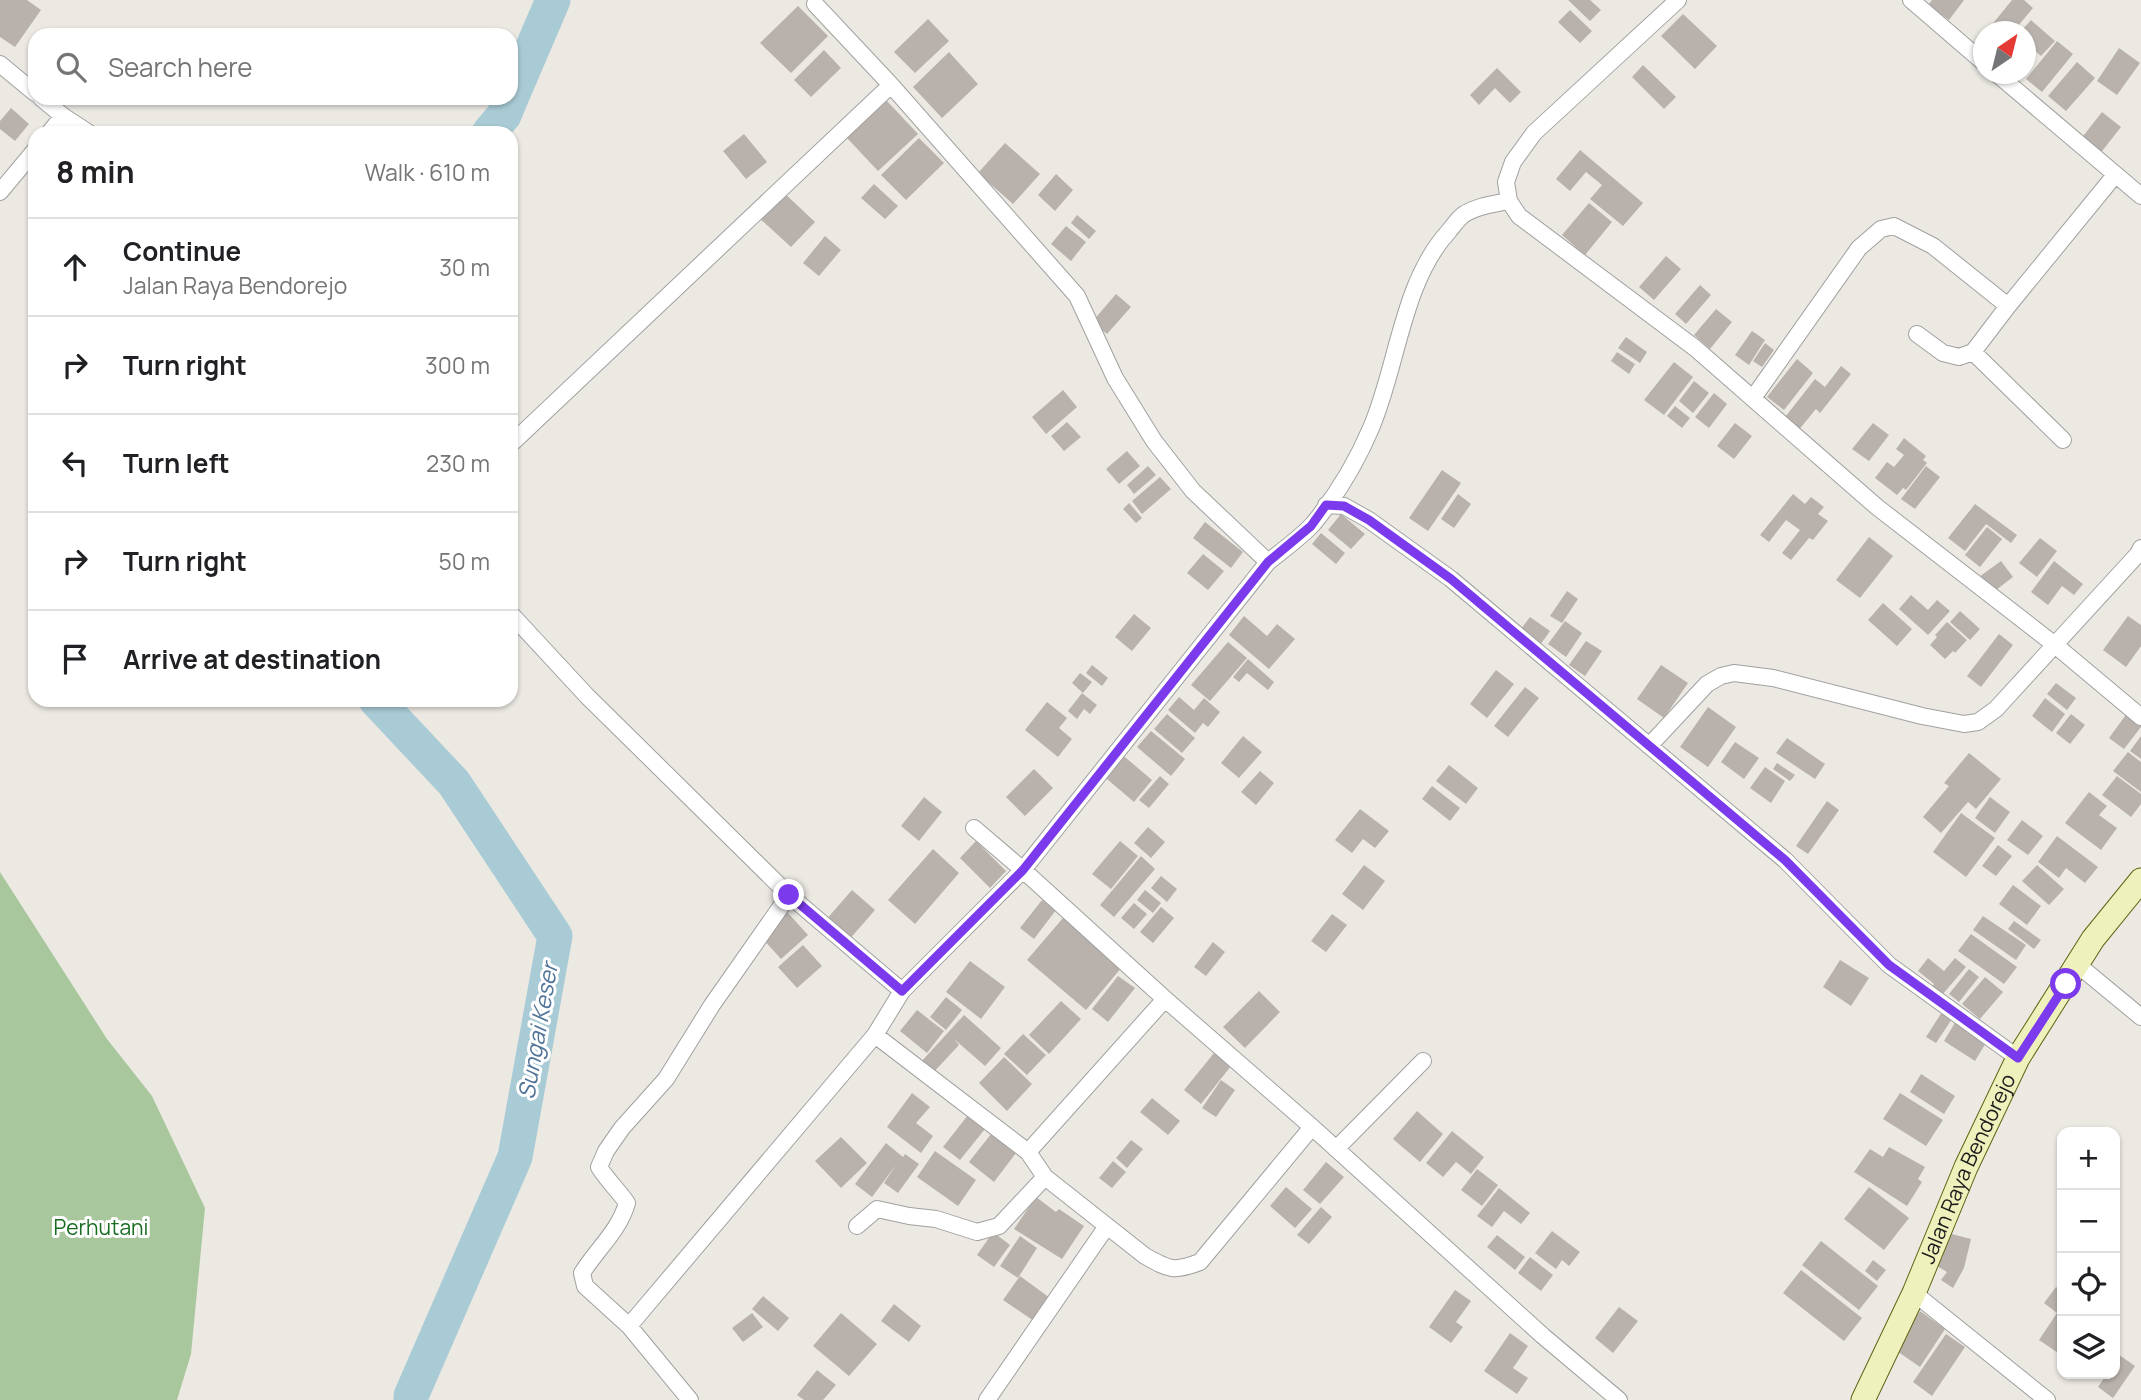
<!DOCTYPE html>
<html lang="en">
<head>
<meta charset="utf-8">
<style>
  :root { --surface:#fff; --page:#f6f6f6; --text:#202124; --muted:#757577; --line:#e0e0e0 }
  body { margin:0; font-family:Manrope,sans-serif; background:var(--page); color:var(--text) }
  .controls { position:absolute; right:21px; bottom:21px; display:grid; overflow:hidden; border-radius:14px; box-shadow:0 2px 5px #0004 }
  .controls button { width:63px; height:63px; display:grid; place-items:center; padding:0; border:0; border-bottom:2px solid var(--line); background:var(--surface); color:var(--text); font:35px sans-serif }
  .compass { position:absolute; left:1973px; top:21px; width:63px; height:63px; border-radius:50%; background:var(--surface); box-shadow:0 2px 5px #0004; rotate:35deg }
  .stop { position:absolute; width:21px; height:21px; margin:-16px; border:5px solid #7c3aed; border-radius:50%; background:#fff }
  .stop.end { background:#7c3aed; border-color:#fff; box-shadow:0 2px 7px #0008 }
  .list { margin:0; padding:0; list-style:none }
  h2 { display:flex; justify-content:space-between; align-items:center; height:91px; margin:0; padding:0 28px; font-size:30px }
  h2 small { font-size:23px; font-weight:400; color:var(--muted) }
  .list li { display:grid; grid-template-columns:46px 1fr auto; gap:21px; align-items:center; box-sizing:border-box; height:98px; padding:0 28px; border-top:2px solid var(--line) }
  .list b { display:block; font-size:26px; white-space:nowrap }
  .list p { margin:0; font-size:23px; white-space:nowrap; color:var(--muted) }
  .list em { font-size:23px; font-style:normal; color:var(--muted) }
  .icon { flex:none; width:38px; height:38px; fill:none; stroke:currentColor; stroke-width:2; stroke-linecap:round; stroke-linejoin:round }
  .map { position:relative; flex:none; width:2141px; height:1400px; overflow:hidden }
  .search { position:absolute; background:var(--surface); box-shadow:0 2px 5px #0004; left:28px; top:28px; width:490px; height:77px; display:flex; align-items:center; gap:18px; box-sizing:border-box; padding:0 24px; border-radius:21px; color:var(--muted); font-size:26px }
  .panel { position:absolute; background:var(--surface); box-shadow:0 2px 5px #0004; left:28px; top:126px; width:490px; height:581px; border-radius:21px }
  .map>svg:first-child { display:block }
  .forest { fill:#a9c79d }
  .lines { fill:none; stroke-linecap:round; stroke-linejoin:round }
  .river { stroke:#a9cbd5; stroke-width:35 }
  .building { fill:#b9b2ac }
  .minor-casing { stroke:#a0a0a0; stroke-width:18 }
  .secondary-casing { stroke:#5c6511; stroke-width:25 }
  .minor { stroke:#fff; stroke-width:16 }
  .secondary { stroke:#eef1bc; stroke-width:23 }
  .route { stroke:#7c3aed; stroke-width:9 }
  .labels { text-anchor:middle; stroke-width:6; stroke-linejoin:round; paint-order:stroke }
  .street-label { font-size:21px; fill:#1c1c1c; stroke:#fff }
  .park-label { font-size:21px; fill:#186d20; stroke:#fff }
  .water-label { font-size:23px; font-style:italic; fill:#527599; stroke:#fff }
</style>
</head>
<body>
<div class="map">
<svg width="2141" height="1400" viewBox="0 0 2141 1400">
  <rect width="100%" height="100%" fill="#ece9e3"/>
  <!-- forest -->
  <path class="forest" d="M0,872L107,1039L152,1096L205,1208L191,1354L177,1400H0Z"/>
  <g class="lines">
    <!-- river -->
    <path class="river" d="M511,98L553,0
      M489,133L504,115L511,98
      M376,700L454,783L555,936L515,1157L411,1396V1400"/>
  </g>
  <!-- building -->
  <path class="building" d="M0,0H27L41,10L15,47L0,37Z
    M1568,0H1590L1601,10L1590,21Z
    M1932,0H1964L1949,20L1928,5Z
    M2012,0H2024L2033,8L2013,32H1986Z
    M798,6L828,36L791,73L760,43Z
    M1570,10L1592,31L1580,43L1558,22Z
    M1683,14L1717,46L1695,69L1661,36Z
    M928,19L949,41L915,73L894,52Z
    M2031,20L2055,41L2041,56L2025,42V32H2020Z
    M2057,41L2073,54L2042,92L2026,79Z
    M2119,48L2140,63L2117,95L2097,81Z
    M824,50L841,68L811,97L794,80Z
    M949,52L978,84L942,118L913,87Z
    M2077,62L2095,78L2066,111L2048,96Z
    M1643,65L1676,97L1664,109L1632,77Z
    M1497,68L1521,92L1510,103L1495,88L1479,105L1470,95Z
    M887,101L918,134L878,171L847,138Z
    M11,108L29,124L15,141L0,129V121Z
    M2102,112L2121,127L2099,155L2080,140Z
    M744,134L767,162L746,179L723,151Z
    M919,138L944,163L906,200L881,175Z
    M1005,143L1040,174L1013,204L978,173Z
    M1580,150L1643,203L1623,226L1590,199L1602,185L1586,172L1570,191L1556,179Z
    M1056,174L1073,190L1055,211L1038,195Z
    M874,184L898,206L885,219L861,198Z
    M781,190L815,222L791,247L757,216Z
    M1589,203L1612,222L1585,255L1562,235Z
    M1077,215L1096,231L1089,239L1071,223Z
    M1066,226L1086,242L1071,261L1051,244Z
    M825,236L841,250L819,276L803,263Z
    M1666,256L1681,269L1654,300L1639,287Z
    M1700,285L1711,295L1686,324L1675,314Z
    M1116,294L1131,307L1107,334L1092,322Z
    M1716,309L1732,322L1710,349L1694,335Z
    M1752,331L1765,340L1749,365L1735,355Z
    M1626,337L1647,352L1640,363L1618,348Z
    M1765,343L1774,350L1762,367L1753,361Z
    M1617,352L1635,364L1629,374L1611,361Z
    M1797,359L1813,373L1784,410L1767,397Z
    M1674,362L1693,377L1664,415L1644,400Z
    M1841,366L1851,374L1820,413L1816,409L1797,432L1782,421L1815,379L1825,387Z
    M1694,381L1709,393L1693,413L1679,401Z
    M1063,390L1077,407L1046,434L1032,417Z
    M1714,393L1727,404L1709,428L1695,417Z
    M1675,406L1690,418L1682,428L1667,416Z
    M1067,422L1081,437L1064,451L1051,436Z
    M1735,423L1752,436L1734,459L1717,446Z
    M1873,423L1889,435L1869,461L1852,449Z
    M1904,438L1926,456L1923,460L1927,463L1906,490L1903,488L1897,495L1875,478L1887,462L1894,467L1904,455L1896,449Z
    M1127,451L1140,466L1119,484L1106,469Z
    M1148,466L1156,475L1134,494L1127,485Z
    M1926,466L1940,477L1915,509L1901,499Z
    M1442,470L1461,483L1428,531L1409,518Z
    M1160,477L1171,489L1142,514L1132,501Z
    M1458,494L1471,504L1454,528L1441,519Z
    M1793,494L1805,504L1811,497L1824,507L1818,514L1828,521L1813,540L1809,538L1791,560L1782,553L1800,530L1786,520L1769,542L1760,535Z
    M1129,503L1142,518L1136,523L1123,509Z
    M1975,504L2017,535L2011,543L1986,524L1965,551L1948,538Z
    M1341,514L1365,534L1351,549L1328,530Z
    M1205,522L1243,552L1231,568L1193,538Z
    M1987,527L2002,539L1980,567L1965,555Z
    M1321,533L1345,553L1336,564L1312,544Z
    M1869,537L1893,556L1860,598L1836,580Z
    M2040,538L2057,551L2037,577L2019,563Z
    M1203,554L1224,571L1208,590L1187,573Z
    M2001,561L2013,577L1992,593L1979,577Z
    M2054,561L2083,584L2074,595L2062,586L2048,605L2031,592Z
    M1567,591L1578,599L1562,623L1550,616Z
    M1911,595L1928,610L1937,600L1950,611L1928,635L1899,609Z
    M1883,603L1912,629L1897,646L1868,620Z
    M1960,611L1980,629L1970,640L1950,622Z
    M1134,614L1151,628L1132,651L1115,637Z
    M1244,616L1267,636L1277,624L1295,639L1269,669L1229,635Z
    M2128,616L2141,625V646L2126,667L2103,650Z
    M1530,617L1550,631L1538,648L1518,633Z
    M1565,621L1582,633L1566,657L1548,644Z
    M1947,622L1967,640L1955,653L1953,651L1945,659L1930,645L1937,637L1935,635Z
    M1999,634L2013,645L1981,687L1967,676Z
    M1586,641L1602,651L1585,676L1569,665Z
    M1228,642L1247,658L1210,701L1191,685Z
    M1248,659L1274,682L1268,690L1247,673L1239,682L1233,677Z
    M1092,665L1108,678L1102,686L1086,673Z
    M1661,665L1688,683L1664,718L1637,699Z
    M1496,670L1514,684L1487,718L1470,704Z
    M1080,673L1092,682L1083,693L1072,683Z
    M2056,683L2076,698L2067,710L2047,694Z
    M1525,687L1539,698L1508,737L1494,726Z
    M1082,693L1097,705L1090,714L1084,709L1077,719L1068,711Z
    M1179,697L1194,710L1204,698L1220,712L1208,727L1203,723L1195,733L1168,710Z
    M2045,698L2065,714L2052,732L2032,716Z
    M1047,702L1067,718L1059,728L1072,739L1058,757L1025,730Z
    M1708,707L1736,727L1708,767L1680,747Z
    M2128,712L2141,722V727L2124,749L2109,738Z
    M1167,714L1195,738L1182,753L1154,729Z
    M2071,714L2085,725L2070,744L2056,733Z
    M1151,731L1185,759L1171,776L1137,747Z
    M1243,736L1262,752L1239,778L1221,763Z
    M2141,736V759L2130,751Z
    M1787,738L1825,764L1815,779L1776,753Z
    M1735,742L1759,758L1744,779L1721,762Z
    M1119,752L1152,780L1134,802L1101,774Z
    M2128,752L2141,762V792L2113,771Z
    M1969,753L2001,779L1976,809L1968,802L1941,833L1923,817L1949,786L1944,783Z
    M1777,763L1795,775L1790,781L1773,769Z
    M1449,765L1478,788L1466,804L1436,781Z
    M1765,767L1785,781L1771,803L1750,788Z
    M1034,769L1053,788L1025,816L1006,797Z
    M1260,771L1274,783L1256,805L1241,792Z
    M1160,776L1169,784L1149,808L1139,800Z
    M2117,776L2141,794V804L2131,817L2102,795Z
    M1432,786L1460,808L1450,821L1422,799Z
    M2089,792L2107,806L2099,815L2117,828L2101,850L2065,823Z
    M924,797L942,812L919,841L901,826Z
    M1990,797L2010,812L1995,833L1975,818Z
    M1827,801L1839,810L1808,854L1796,846Z
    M1360,809L1389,831L1375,848L1363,839L1352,853L1335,840Z
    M1961,813L1995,838L1966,877L1933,852Z
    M2022,820L2043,836L2028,855L2007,840Z
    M1148,827L1165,842L1151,858L1134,843Z
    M2057,836L2098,867L2085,883L2066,868L2059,878L2038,862Z
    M976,841L1006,871L990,888L960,858Z
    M1120,841L1138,856L1111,889L1092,874Z
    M1998,845L2012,856L1996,876L1982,866Z
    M933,849L959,873L915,924L888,900Z
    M1141,856L1155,869L1114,917L1100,905Z
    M1364,865L1385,881L1363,910L1342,894Z
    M2037,865L2064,889L2049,905L2022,881Z
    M1161,876L1177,889L1167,902L1151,888Z
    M2013,885L2041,906L2027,925L1999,904Z
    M852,890L875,910L848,941L825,921Z
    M1145,890L1161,903L1153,913L1137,900Z
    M1042,900L1056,910L1034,939L1020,928Z
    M1134,903L1147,914L1134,929L1121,918Z
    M1161,907L1174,918L1153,943L1140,932Z
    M788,913L808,935L781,959L761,937Z
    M1332,914L1347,925L1326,952L1311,941Z
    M1983,916L2026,945L2016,960L1973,930Z
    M1063,918L1122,967L1086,1010L1027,960Z
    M2014,921L2041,940L2034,949L2008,929Z
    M1971,934L2017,967L2004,984L1958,951Z
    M1213,942L1225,952L1206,976L1194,967Z
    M803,945L822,966L797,988L778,967Z
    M1928,958L1944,971L1955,958L1966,967L1942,995L1932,986L1934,984L1918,971Z
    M1840,960L1869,978L1851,1006L1823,987Z
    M970,961L1005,987L981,1019L946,992Z
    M1969,969L1979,977L1959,1002L1949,994Z
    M1118,976L1135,988L1108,1022L1092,1009Z
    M1985,977L2003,992L1980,1019L1962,1004Z
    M1259,991L1280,1012L1245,1048L1223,1027Z
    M946,997L962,1010L946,1030L930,1017Z
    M1061,1001L1081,1019L1049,1054L1029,1035Z
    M917,1010L944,1031L927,1053L900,1031Z
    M1942,1012L1952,1019L1936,1043L1926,1037Z
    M964,1015L1001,1048L985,1066L954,1039L959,1045L932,1074L920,1063Z
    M1956,1021L1987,1041L1975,1061L1944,1041Z
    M1023,1034L1046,1055L1027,1075L1004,1054Z
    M1214,1053L1231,1066L1201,1104L1184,1090Z
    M1004,1057L1032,1084L1007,1111L979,1083Z
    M1921,1074L1955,1096L1944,1114L1910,1092Z
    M1221,1080L1235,1090L1216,1117L1202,1108Z
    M912,1093L930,1107L916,1123L933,1136L921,1153L887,1127Z
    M1900,1093L1943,1120L1926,1146L1883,1119Z
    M1152,1098L1180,1121L1168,1135L1140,1112Z
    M1417,1111L1443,1134L1420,1162L1393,1139Z
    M968,1115L985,1129L960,1160L943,1147Z
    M1452,1131L1484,1157L1471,1174L1456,1162L1443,1177L1426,1163Z
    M991,1134L1016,1153L994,1182L969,1162Z
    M841,1137L867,1163L841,1188L815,1161Z
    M1131,1140L1143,1149L1127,1168L1116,1158Z
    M886,1143L903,1157L905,1154L919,1164L898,1193L884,1183L896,1165L872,1197L855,1184Z
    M1889,1147L1925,1167L1918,1179L1922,1182L1907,1206L1854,1172L1870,1149L1883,1157Z
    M935,1151L976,1180L958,1206L917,1177Z
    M1113,1161L1126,1172L1112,1188L1099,1178Z
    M1326,1162L1344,1177L1320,1204L1303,1190Z
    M1477,1169L1498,1185L1482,1206L1461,1190Z
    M1286,1187L1312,1209L1295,1228L1270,1206Z
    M1869,1187L1909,1218L1884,1250L1844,1219Z
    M1499,1188L1530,1213L1521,1224L1504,1211L1492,1227L1477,1216Z
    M1036,1197L1056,1212L1059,1209L1084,1226L1062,1259L1014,1229Z
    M1321,1207L1332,1217L1309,1244L1297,1235Z
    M1552,1231L1580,1252L1569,1266L1562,1260L1556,1269L1535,1253Z
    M993,1232L1010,1245L994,1267L977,1255Z
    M1944,1232L1971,1239L1964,1268L1953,1288L1941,1280L1947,1272L1937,1266L1942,1258L1939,1256Z
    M1497,1235L1525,1257L1515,1270L1487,1247Z
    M1020,1236L1037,1248L1018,1278L1000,1266Z
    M1821,1241L1878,1286L1859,1310L1802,1265Z
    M1530,1257L1553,1275L1541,1291L1518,1273Z
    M1873,1260L1886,1270L1877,1281L1865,1271Z
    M1801,1270L1862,1318L1844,1341L1783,1293Z
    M1020,1276L1050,1298L1034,1321L1003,1300Z
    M2056,1287L2062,1292V1348L2058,1353L2039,1340L2057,1313L2044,1303Z
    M1455,1290L1471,1301L1456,1322L1463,1327L1451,1343L1429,1327Z
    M763,1296L789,1318L778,1331L752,1309Z
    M894,1304L921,1326L909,1342L881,1321Z
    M1619,1307L1638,1321L1613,1353L1595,1338Z
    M1920,1311L1945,1329L1920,1367L1894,1349Z
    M752,1313L763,1327L743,1342L732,1328Z
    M841,1313L877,1344L849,1376L813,1346Z
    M1510,1333L1528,1346L1513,1368L1528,1378L1517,1394L1484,1371Z
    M1946,1334L1965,1347L1932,1396L1913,1382Z
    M2115,1352L2135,1366L2113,1398L2098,1387L2107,1374H2115Z
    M817,1370L836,1385L823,1400H804L797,1395Z"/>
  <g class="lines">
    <defs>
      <path id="minor" d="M1678,0L1534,133L1513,162L1506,182L1509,201L1519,216L1695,348L1877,507L2055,645L2141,717
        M1911,0L1983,62
        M815,4L891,85
        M0,64L35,93
        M1997,74L2141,196
        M41,98L63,116L89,133
        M49,133L63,116
        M0,192L35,150
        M1509,201C1494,204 1476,206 1463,215C1458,219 1453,226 1449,231C1402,282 1398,365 1371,428C1357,461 1336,496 1313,524C1300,538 1283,550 1268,562L1023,870L1165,999L1312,1127L1543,1336L1619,1400
        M1917,334L1943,353L1959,357L1973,352L2008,306L2115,175
        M1973,352L2063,440
        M1753,398L1859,248L1881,229L1894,226L1933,246L2008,306
        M511,444L891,85L1077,296L1115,378L1154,441L1193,491L1268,562
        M1326,505L1344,506L1369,520L1451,579L1785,860L1889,965L2018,1058
        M511,614L587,696L789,895L902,991
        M1649,746L1707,684L1721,676L1734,673L1773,678L1922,716L1964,724L1978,722L1996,709L2138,554L2141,548
        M2078,965L2141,1017
        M875,1035L1028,1152L1045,1177L1145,1256C1170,1270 1174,1272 1200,1262L1312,1127
        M1336,1149L1423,1061
        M1028,1152L1165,999
        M857,1226L877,1209L909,1216L936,1219L977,1232L999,1226L1045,1177
        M1914,1293L2047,1400
        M629,1326L585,1286L582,1273C597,1249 619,1231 627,1203C618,1190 607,1180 599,1167L606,1151L622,1128L666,1079L712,1005L789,895
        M690,1400L629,1326L875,1035L902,991L1023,870L974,828
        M987,1400L1107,1226"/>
      <g id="secondary">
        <path id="s1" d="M1863,1400L1914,1293L1966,1167L2018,1058L2093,939L2141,880"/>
      </g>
    </defs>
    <!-- minor casing -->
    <use href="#minor" class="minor-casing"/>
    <!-- secondary casing -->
    <use href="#secondary" class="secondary-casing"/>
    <!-- minor -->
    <use href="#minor" class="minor"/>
    <!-- secondary -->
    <use href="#secondary" class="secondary"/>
  </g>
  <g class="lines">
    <!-- route -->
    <path class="route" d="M789,895L902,991L1023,870L1268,562L1311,526L1326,505L1344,506L1369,520L1451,579L1785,860L1889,965L2018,1058L2066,984"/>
  </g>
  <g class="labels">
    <!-- street labels -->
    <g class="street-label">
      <text dy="7" stroke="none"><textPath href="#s1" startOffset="254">Jalan Raya Bendorejo</textPath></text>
    </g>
    <!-- park labels -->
    <g class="park-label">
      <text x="101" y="1235">Perhutani</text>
    </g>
    <!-- water labels -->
    <g class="water-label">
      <text transform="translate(538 1031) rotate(-80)" y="8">Sungai Keser</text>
    </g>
  </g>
</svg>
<div class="controls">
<button>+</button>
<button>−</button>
<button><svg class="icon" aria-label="locate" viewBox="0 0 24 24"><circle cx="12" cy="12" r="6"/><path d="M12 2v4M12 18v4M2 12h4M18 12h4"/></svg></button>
<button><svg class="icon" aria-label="layers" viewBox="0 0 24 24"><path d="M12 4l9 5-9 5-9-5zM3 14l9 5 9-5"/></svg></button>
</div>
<svg class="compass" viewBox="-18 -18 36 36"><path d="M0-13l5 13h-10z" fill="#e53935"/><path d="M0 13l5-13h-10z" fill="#757577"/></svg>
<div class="stop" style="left:2066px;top:984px"></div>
<div class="stop end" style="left:789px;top:895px"></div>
<div class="search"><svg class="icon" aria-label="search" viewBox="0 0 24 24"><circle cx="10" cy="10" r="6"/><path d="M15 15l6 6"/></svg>Search here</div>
<section class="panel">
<h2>8 min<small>Walk · 610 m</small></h2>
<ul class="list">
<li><svg class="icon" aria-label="ahead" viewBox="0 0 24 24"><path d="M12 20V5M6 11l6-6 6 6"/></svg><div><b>Continue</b><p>Jalan Raya Bendorejo</p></div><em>30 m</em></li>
<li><svg class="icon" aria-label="right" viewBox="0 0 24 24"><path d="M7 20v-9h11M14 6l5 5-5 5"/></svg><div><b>Turn right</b></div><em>300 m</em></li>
<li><svg class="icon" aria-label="left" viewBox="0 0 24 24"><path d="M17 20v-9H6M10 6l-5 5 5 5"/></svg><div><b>Turn left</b></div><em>230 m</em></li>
<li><svg class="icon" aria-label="right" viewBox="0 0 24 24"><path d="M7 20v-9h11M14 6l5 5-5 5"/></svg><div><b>Turn right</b></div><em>50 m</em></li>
<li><svg class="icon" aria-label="arrive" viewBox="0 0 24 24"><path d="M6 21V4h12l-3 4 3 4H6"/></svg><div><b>Arrive at destination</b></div></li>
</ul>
</section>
</div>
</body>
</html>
